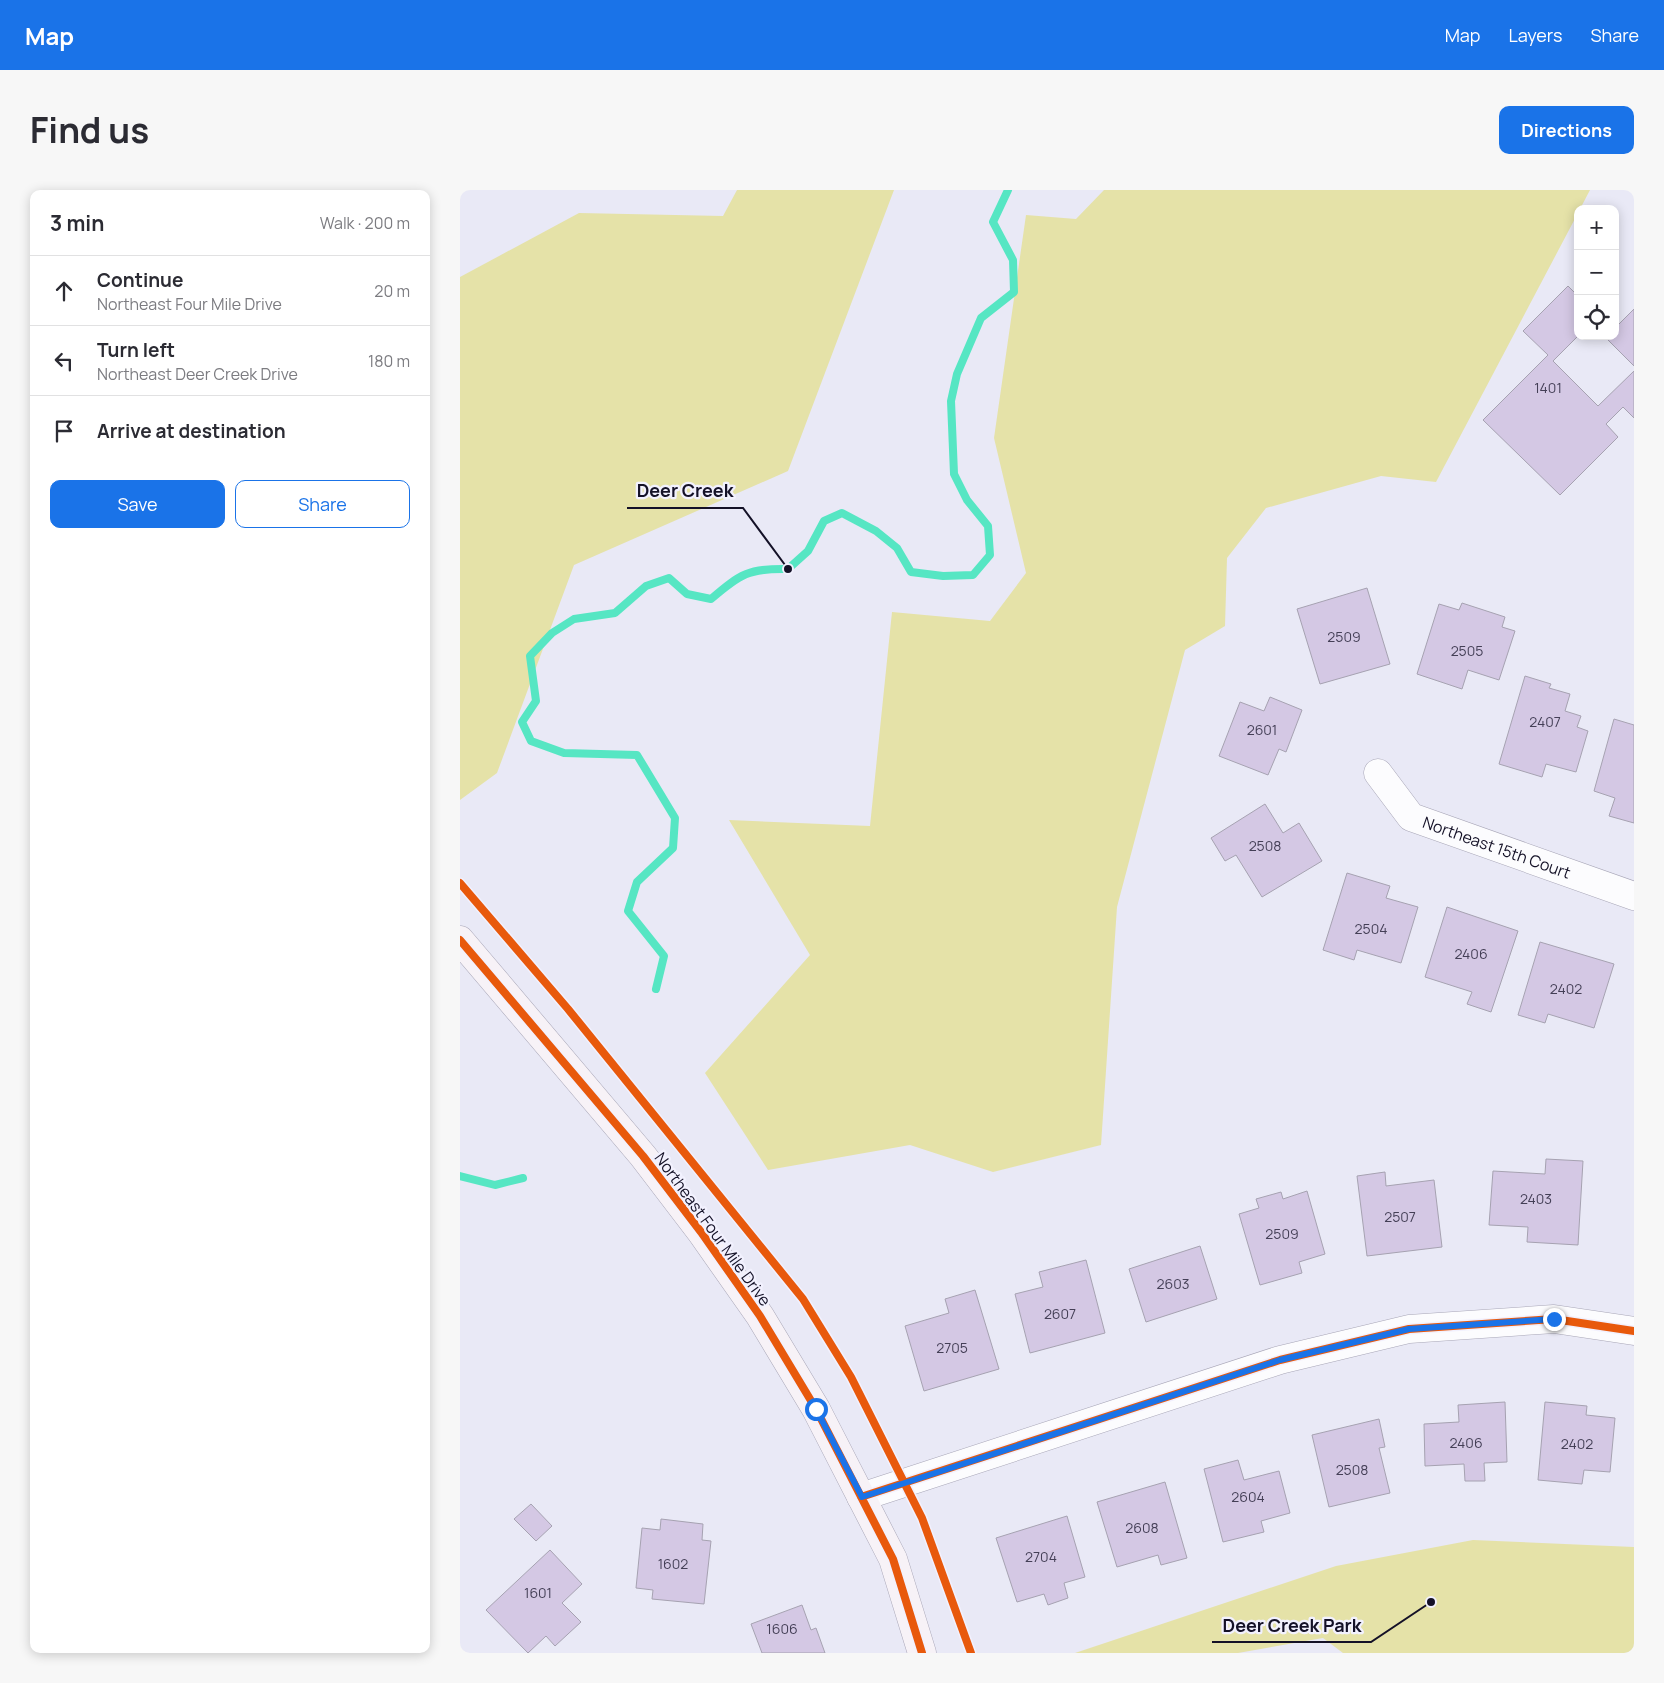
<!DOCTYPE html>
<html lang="en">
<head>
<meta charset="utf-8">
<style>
  :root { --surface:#fff; --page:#f7f7f7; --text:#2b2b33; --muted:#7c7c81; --line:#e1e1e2; --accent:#1a73e8 }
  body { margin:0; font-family:Manrope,sans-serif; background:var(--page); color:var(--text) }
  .controls { position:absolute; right:15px; top:15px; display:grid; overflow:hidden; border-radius:10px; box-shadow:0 2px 12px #0003 }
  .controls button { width:45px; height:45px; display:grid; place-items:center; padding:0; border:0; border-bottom:1px solid var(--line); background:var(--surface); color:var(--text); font:25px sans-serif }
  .stop { position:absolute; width:15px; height:15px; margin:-11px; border:4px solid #1a73e8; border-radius:50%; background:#fff }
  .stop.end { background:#1a73e8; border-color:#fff; box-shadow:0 1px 5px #0008 }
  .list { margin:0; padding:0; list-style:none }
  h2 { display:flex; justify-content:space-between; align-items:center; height:65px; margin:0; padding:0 20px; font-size:21px }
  h2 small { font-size:16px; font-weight:400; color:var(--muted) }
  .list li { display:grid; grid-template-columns:32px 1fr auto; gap:15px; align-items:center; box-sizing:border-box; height:70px; padding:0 20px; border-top:1px solid var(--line) }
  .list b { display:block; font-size:19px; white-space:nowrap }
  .list p { margin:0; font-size:16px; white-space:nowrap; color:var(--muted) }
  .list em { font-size:16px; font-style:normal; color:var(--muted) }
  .actions { display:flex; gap:10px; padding:15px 20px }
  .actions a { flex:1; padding:11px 0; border:1px solid var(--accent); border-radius:10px; text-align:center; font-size:18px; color:var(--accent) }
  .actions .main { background:var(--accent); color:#fff }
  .icon { flex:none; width:28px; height:28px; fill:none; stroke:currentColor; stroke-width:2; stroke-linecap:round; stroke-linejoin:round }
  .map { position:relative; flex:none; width:1174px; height:1463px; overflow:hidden; border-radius:10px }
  header { display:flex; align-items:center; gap:30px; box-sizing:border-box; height:70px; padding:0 25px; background:var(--accent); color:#fff }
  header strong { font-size:24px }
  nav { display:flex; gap:28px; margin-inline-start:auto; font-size:18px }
  .intro { display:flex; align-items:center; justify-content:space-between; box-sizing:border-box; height:120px; padding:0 30px }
  h1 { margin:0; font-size:35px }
  .button { padding:12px 22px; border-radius:10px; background:var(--accent); color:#fff; font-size:18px; font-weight:700 }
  main { display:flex; gap:30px; padding:0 30px }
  aside { flex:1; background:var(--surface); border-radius:10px; box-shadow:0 2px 12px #0003 }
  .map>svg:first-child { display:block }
  .green { fill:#e5e2a8 }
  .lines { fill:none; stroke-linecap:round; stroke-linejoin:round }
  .stream { stroke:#56e6c3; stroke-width:8 }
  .building { fill:#d4c8e4; stroke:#a6a2b1 }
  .street-casing { stroke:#a8a6b7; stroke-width:29 }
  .secondary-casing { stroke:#a8a6b7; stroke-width:29 }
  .street { stroke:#fcfcfe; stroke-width:28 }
  .secondary { stroke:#f7f2f7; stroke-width:28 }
  .cycleway-casing { stroke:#f2f1fe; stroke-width:11 }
  .cycleway { stroke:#e8590c; stroke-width:8 }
  .route { stroke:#1a73e8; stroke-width:6 }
  .labels { text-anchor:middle; stroke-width:4.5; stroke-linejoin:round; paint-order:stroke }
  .number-label { font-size:14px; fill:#443f56 }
  .street-label { font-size:16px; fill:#141127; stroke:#f2f1fe }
  .leader { fill:none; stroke:#141127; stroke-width:2 }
  .callout-dot { fill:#141127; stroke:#f2f1fe; stroke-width:2 }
  .callout-label { font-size:18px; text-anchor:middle; font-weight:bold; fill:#141127; stroke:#f2f1fe; stroke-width:4.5; stroke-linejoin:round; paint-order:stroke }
</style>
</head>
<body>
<header>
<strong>Map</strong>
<nav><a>Map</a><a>Layers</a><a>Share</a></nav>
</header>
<div class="intro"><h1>Find us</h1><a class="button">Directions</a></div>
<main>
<aside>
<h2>3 min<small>Walk · 200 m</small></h2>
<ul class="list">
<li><svg class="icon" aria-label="ahead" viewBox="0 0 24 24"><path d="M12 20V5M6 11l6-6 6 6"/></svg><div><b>Continue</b><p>Northeast Four Mile Drive</p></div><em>20 m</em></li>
<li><svg class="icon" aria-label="left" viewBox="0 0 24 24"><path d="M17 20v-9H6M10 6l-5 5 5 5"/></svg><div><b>Turn left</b><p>Northeast Deer Creek Drive</p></div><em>180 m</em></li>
<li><svg class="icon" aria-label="arrive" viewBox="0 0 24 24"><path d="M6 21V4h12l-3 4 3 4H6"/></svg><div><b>Arrive at destination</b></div></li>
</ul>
<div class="actions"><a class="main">Save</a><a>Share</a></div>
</aside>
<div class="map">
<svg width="1174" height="1463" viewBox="0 0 1174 1463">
  <rect width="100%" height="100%" fill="#e9e9f6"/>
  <!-- green -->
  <path class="green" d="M277,0H434L328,281L114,375L37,583L0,610V87L119,23L263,26Z
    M644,0H1130L1120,19H1118V23L976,292L921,286L806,318L767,368L765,436L725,460L657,717L641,955L533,982L450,955L308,980L245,883L350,765L269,630L410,636L432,422L530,431L566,383L534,248L566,25L616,29Z
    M1013,1350L1174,1357V1463H883L863,1448L778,1463H615L876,1376Z"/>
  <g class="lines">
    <!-- stream -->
    <path class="stream" d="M196,799L204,766L168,721L177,692L213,658L215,628L177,565L104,563L71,551L62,532L76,511L70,466L92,443L114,429L155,423L186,396L209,388L227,404L251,409C280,384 289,378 328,379L348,361L364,331L382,323L416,341L437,358L451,382L483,386L513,385L530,365L528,336L507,310L494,284L491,211L497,184L521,128L554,102L553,70L533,32L548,0
      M0,986L35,995L63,988"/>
  </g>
  <!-- building -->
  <path class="building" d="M1108,96L1118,106V146L1093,171L1138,216L1174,181V228L1163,217L1146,234L1158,247L1100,305L1023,230L1088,165L1063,141Z
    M1174,119V176L1145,147L1155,146V138Z
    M907,398L930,474L860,494L837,419Z
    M1002,413L1045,427L1042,437L1055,441L1039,490L1008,480L1002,499L957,484L979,414L999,420Z
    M1065,486L1091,494L1089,498L1110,504L1105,521L1121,526L1117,537L1128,541L1116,582L1086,574L1082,587L1039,574Z
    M810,507L842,520L826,562L819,559L808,585L759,566L780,512L804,521Z
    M1154,529L1174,535V633L1149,626L1155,608L1134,601Z
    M805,614L823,643L839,633L862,671L802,707L776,665L765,671L751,648Z
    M887,683L930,696L926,708L958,717L941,773L897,760L894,770L863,760Z
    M987,717L1058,741L1031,822L1007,814L1012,802L965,787Z
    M1080,752L1154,774L1134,838L1088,824L1085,833L1058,825Z
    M1086,969L1123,971L1118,1055L1067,1052L1068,1037L1029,1035L1033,981L1085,984Z
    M925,982L926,996L974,990L982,1057L907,1066L897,986Z
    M847,1001L865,1064L839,1072L842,1083L800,1095L779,1024L799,1018L796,1009L821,1002L823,1009Z
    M740,1056L757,1109L686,1132L669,1079Z
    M626,1070L645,1143L570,1163L555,1104L583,1097L579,1082Z
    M515,1100L539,1179L464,1201L445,1136L489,1123L485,1109Z
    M1045,1212L1047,1272L1024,1273L1025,1291H1005L1004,1274L965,1276L964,1234L999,1232L998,1215Z
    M1085,1212L1127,1216L1126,1225L1155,1228L1150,1282L1124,1280L1122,1294L1078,1290Z
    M919,1229L925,1257L919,1258L930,1303L869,1317L852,1245Z
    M778,1270L784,1290L819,1281L830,1323L801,1331L804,1342L763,1352L744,1279Z
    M705,1292L727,1368L701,1375L698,1365L657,1377L637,1312Z
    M71,1314L92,1336L76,1351L54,1329Z
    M607,1326L625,1387L604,1393L608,1408L588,1415L584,1404L557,1412L536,1348Z
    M201,1329L243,1334L242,1350L251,1351L244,1414L192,1409L193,1400L176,1398L182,1338L200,1340Z
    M90,1360L122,1394L102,1413L121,1432L95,1456L86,1446L68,1463L26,1420Z
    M342,1415L351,1440L356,1438L365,1463H302L291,1434Z"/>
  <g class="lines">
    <defs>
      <g id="street">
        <path id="s1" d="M918,583L951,627L1174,706"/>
        <path d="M401,1307L820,1170L949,1139L1094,1129L1174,1141"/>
      </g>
      <path id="secondary" d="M0,750L183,966L241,1042L300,1126L356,1219L433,1369L462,1463"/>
    </defs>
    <!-- street casing -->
    <use href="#street" class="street-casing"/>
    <!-- secondary casing -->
    <use href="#secondary" class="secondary-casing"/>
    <!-- street -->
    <use href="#street" class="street"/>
    <!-- secondary -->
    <use href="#secondary" class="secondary"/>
    <defs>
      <path id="cycleway" d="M0,693L108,819L343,1109L391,1187L462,1328L511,1463
        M0,750L183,966L241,1042L300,1126L356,1219L433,1369L462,1463
        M401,1307L820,1170L949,1139L1094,1129L1174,1141"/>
    </defs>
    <!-- cycleway casing -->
    <use href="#cycleway" class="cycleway-casing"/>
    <!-- cycleway -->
    <use href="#cycleway" class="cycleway"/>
  </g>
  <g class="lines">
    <!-- route -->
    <path class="route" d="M356,1219L402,1307L820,1170L949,1139L1094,1129"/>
  </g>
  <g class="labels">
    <!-- number labels -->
    <g class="number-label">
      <text x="1088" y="203">1401</text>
      <text x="884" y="452">2509</text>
      <text x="1007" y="466">2505</text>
      <text x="1085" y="537">2407</text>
      <text x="802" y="545">2601</text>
      <text x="805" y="661">2508</text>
      <text x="911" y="744">2504</text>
      <text x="1011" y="769">2406</text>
      <text x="1106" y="804">2402</text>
      <text x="1076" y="1014">2403</text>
      <text x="940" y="1032">2507</text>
      <text x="822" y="1049">2509</text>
      <text x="713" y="1099">2603</text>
      <text x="600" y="1129">2607</text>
      <text x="492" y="1163">2705</text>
      <text x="1006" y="1258">2406</text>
      <text x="1117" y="1259">2402</text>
      <text x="892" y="1285">2508</text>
      <text x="788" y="1312">2604</text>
      <text x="682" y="1343">2608</text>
      <text x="581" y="1372">2704</text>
      <text x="213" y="1379">1602</text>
      <text x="78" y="1408">1601</text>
      <text x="322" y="1444">1606</text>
    </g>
    <!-- street labels -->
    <g class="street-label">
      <text dy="6" stroke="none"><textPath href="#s1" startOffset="146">Northeast 15th Court</textPath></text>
      <text transform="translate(253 1039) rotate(54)" y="6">Northeast Four Mile Drive</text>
    </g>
  </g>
  <!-- callouts -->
  <path class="leader" d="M328 379L283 318H167M971 1412L911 1452H752"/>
  <g class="callout-dot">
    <circle cx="328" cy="379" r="5"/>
    <circle cx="971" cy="1412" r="5"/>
  </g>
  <g class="callout-label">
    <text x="225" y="307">Deer Creek</text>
    <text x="832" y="1442">Deer Creek Park</text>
  </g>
</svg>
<div class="controls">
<button>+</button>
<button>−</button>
<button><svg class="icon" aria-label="locate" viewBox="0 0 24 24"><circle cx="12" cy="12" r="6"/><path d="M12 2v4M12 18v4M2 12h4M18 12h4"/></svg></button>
</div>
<div class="stop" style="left:356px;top:1219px"></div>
<div class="stop end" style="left:1094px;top:1129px"></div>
</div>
</main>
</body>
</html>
